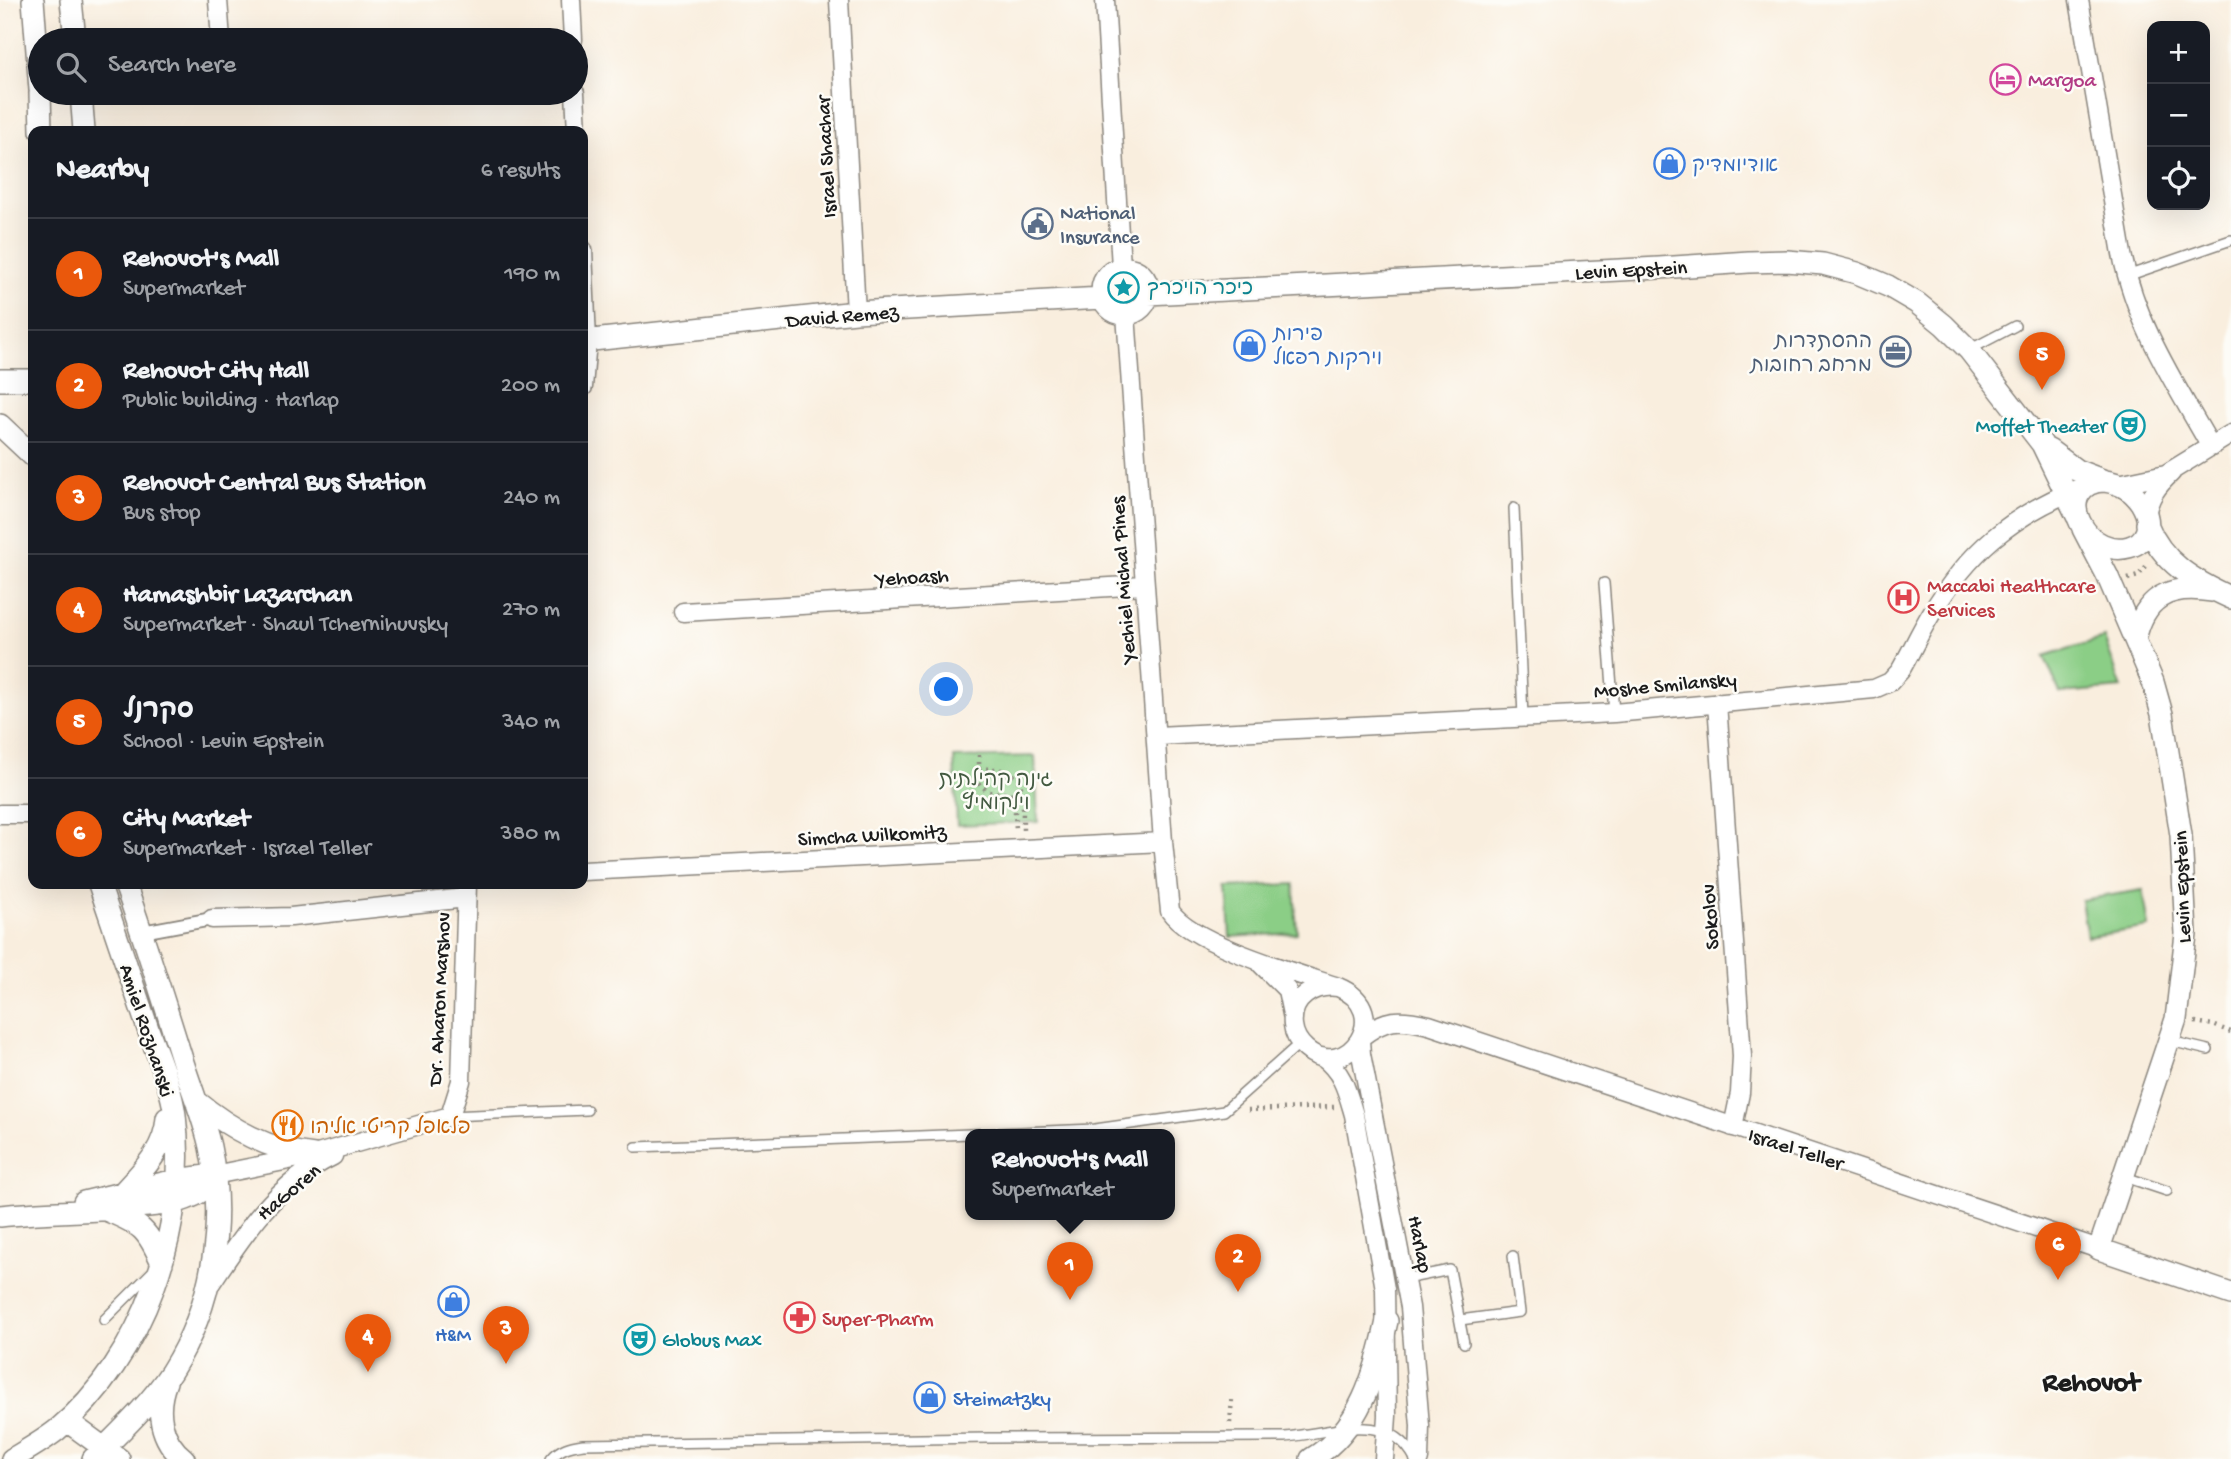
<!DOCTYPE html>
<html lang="en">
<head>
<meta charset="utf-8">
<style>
  :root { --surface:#171b24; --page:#20242c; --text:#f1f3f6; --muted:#9ea1a6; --line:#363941; --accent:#ea580c }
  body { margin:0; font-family:"Gochi Hand","Playpen Sans Hebrew",sans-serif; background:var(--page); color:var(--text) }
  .controls { position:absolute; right:21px; top:21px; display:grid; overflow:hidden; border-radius:14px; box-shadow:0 7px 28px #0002 }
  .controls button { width:63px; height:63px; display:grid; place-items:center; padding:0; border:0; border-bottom:2px solid var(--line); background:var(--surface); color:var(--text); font:35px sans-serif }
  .you { position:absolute; left:947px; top:690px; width:24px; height:24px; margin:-18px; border:5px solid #fff; border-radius:50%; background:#1a73e8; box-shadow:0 0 0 10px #1a73e833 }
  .badge { display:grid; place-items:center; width:46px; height:46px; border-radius:50%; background:var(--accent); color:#fff; font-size:23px; font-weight:700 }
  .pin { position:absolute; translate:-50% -58px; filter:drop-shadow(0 2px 4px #0008) }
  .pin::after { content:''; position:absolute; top:37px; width:24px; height:21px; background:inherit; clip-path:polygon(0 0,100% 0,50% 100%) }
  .popup { position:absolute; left:965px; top:1129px; width:210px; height:91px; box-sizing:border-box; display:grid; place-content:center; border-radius:14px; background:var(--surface); filter:drop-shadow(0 2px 5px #0005); font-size:23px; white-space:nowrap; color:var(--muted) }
  .popup b { font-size:26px; color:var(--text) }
  .popup::after { content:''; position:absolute; left:50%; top:100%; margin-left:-14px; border:14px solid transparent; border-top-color:var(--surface) }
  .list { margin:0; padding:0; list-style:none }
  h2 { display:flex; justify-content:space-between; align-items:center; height:91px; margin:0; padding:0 28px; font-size:30px }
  h2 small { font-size:23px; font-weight:400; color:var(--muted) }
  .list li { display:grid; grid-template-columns:46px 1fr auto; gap:21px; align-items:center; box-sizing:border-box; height:112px; padding:0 28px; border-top:2px solid var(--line) }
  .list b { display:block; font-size:26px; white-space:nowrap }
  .list p { margin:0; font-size:23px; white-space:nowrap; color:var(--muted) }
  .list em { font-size:23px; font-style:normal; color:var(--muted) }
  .icon { flex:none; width:38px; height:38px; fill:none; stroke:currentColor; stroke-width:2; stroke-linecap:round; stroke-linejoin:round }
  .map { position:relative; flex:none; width:2231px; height:1459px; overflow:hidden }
  .search { position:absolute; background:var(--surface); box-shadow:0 7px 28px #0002; left:28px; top:28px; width:560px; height:77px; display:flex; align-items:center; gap:18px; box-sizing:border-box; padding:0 24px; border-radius:38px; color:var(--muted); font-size:26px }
  .panel { position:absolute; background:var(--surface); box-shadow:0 7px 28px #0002; left:28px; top:126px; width:560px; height:763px; border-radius:14px }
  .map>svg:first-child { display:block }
  .green { fill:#8bce86; stroke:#547551; stroke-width:2 }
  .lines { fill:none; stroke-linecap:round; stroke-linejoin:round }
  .service-casing { stroke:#8a857d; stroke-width:12 }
  .pedestrian-casing { stroke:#8a857d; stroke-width:16 }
  .minor-casing { stroke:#8a857d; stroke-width:21 }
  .tertiary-casing { stroke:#8a857d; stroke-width:24 }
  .path { stroke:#8a857d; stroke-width:4.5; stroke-dasharray:2 5; stroke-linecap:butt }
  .service { stroke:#fff; stroke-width:9 }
  .pedestrian { stroke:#fff; stroke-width:12 }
  .minor { stroke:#fff; stroke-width:18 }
  .tertiary { stroke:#fff; stroke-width:21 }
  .labels { text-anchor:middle; stroke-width:5; stroke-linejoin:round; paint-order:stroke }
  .hotel-label { font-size:21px; fill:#b23c85; stroke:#fdfcf7; text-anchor:start }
  .street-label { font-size:21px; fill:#1c1c1c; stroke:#fdfcf7 }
  .shop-label { font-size:21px; fill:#366cbe; stroke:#fdfcf7; text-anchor:start }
  .service-label { font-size:21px; fill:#4e5e75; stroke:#fdfcf7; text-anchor:start }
  .culture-label { font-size:21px; fill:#0d838f; stroke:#fdfcf7; text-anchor:start }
  .health-label { font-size:21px; fill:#be3a42; stroke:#fdfcf7; text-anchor:start }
  .park-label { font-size:21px; fill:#435a41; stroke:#fdfcf7 }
  .food-label { font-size:21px; fill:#c56008; stroke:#fdfcf7; text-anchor:start }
  .district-label { font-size:28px; font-weight:bold; fill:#1c1c1c; stroke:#fdfcf7 }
</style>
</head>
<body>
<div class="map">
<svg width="2231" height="1459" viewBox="0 0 2231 1459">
  <rect width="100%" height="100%" fill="#fdfcf7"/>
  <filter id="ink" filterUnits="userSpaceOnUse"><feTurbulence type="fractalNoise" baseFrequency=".0143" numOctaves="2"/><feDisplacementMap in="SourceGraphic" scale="14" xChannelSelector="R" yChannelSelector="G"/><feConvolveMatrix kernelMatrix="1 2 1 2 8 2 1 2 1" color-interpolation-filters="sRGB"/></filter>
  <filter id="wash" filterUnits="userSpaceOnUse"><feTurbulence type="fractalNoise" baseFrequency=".00686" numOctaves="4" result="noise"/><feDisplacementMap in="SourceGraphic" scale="28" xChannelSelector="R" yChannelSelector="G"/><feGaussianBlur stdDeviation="1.57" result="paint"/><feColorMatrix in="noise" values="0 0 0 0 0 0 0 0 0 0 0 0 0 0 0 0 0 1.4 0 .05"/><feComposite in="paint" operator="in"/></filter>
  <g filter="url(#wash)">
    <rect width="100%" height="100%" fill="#f9eede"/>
    <!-- green -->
    <path class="green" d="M2104,638L2122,688L2060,693L2044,656Z
      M1035,756L1038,822L957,825L954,758Z
      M1294,884L1297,933L1230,937L1227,887Z
      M2143,890L2149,927L2087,937L2081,900Z"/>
  </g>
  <g filter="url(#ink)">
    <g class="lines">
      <defs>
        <path id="service" d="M2127,276L2231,240
          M1969,350L2015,326
          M1514,508L1523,717
          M1604,583L1614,713
          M2170,1041L2208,1050
          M450,1116L587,1110
          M971,1134L1095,1129L1224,1111L1300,1043
          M636,1147L970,1134
          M2125,1177L2167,1191
          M1405,1279L1450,1270L1464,1343
          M104,1320L153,1271
          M1460,1320L1520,1312L1513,1256
          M551,1459C560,1448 570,1446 583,1444L989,1438L1285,1437C1329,1434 1389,1408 1415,1459"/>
        <path id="pedestrian" d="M142,932L212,919"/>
        <path id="minor" d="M218,0L221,40
          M571,0L573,40
          M839,0L856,312
          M1105,0L1121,267
          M2079,0L2122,254C2136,325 2176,385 2211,447
          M575,93L577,131
          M583,250L587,341L583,387
          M1126,314L1163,842L1170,911C1192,944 1299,974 1338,987C1397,1011 1346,1084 1306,1049C1299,1043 1294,1035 1293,1025C1290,998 1314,984 1338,987
          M2118,484L2166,474L2231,434
          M2146,517C2148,498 2157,486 2171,473
          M683,612L1144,585
          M1717,703L1742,1056L1740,1093L1733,1127
          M1157,736L1614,713L1874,689L1890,682L1900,671C1911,652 1920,632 1931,614C1968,552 2011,516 2077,489
          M0,814H33
          M583,871L1163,842
          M212,919L291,917L466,898
          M1261,964L1287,990L1293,1019
          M1361,1037C1385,1018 1399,1018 1429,1025L2099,1249
          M1360,1040L1361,1054L1410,1307L1420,1426L1419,1459
          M1322,1057C1343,1072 1347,1091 1354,1115L1385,1289L1387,1416L1384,1459
          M214,1175L314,1155L450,1116L461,1081L467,884
          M211,1283C244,1233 277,1183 333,1156"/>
        <path id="tertiary" d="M33,0L40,90
          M71,0L75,40
          M40,93L41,131
          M81,93L84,131
          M1102 291a23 23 0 1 1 46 0a23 23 0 1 1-46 0Z
          M1148,294L1659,268L1749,262L1787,261L1823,264L1857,273L1888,286L1917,303L1944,325L1969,350L2042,444L2077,516
          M583,341L856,312L1102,298
          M0,380H33
          M0,425L33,456
          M2049,450L2076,470L2105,481
          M2105,481C2119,483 2133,490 2141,503C2169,550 2101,567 2080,522C2076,514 2074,505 2078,496C2083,485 2093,481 2105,481Z
          M2147,524C2162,563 2194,581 2231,598
          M2083,529L2107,575L2135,640L2153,682L2162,714L2181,835L2186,934L2176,1019L2099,1249L2231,1294
          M2135,640C2144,597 2169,584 2211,591
          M196,1101C232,1130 268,1150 314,1155
          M123,1192C144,1169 165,1149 167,1118
          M84,1202L176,1180L214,1175
          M108,1211C142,1225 147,1229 162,1263
          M0,1216C46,1211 91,1212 137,1207C155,1205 174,1205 191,1197C202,1193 208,1185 214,1175
          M166,1382C155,1410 160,1440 184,1459
          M67,1421L119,1459
          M12,1459C27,1450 43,1441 57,1430C144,1357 189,1227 175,1115C171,1086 158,1057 148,1029C132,981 115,932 99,884
          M93,1459C120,1432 150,1404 171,1372C213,1306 226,1223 210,1147C203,1116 190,1086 181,1056C163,998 145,941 125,884
          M1311,1459C1360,1431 1376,1372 1387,1321"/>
      </defs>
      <!-- service casing -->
      <use href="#service" class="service-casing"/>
      <!-- pedestrian casing -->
      <use href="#pedestrian" class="pedestrian-casing"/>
      <!-- minor casing -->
      <use href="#minor" class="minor-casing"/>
      <!-- tertiary casing -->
      <use href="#tertiary" class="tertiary-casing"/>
      <!-- path -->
      <path class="path" d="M2128,579L2138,576L2148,564
        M979,755V769C1030,766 1022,790 1023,830
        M979,769V784L989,792L1014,794L1016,830
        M2195,1022L2213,1025L2231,1032
        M1248,1110L1334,1107
        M1230,1423L1232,1399"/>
      <!-- service -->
      <use href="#service" class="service"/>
      <!-- pedestrian -->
      <use href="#pedestrian" class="pedestrian"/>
      <!-- minor -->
      <use href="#minor" class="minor"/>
      <!-- tertiary -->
      <use href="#tertiary" class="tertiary"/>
    </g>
  </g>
  <!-- icons -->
  <defs>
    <symbol id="hotel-ring" viewBox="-11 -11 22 22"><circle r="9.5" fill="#fdfcf7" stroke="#d1479c" stroke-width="1.5"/><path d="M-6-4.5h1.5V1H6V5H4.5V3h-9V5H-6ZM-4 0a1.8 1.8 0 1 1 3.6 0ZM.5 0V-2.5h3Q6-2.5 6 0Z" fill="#d1479c"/></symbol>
    <symbol id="shop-ring" viewBox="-11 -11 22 22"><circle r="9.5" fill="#fdfcf7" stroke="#3f7fe0" stroke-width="1.5"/><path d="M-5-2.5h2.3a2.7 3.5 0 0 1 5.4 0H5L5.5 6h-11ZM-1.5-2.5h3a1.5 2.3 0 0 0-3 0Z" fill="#3f7fe0"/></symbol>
    <symbol id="civic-ring" viewBox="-11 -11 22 22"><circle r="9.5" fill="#fdfcf7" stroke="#5c6f8a" stroke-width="1.5"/><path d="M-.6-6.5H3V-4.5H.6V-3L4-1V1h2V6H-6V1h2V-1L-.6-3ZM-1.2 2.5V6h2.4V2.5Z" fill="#5c6f8a"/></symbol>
    <symbol id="sight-ring" viewBox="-11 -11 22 22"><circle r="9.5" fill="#fdfcf7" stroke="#0f9aa8" stroke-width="1.5"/><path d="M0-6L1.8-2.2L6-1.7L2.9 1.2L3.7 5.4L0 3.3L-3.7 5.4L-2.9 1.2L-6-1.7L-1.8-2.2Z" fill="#0f9aa8"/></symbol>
    <symbol id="office-ring" viewBox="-11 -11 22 22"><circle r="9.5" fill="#fdfcf7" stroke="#5c6f8a" stroke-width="1.5"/><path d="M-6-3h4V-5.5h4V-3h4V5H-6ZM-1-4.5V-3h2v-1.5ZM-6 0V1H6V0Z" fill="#5c6f8a"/></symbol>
    <symbol id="theatre-ring" viewBox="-11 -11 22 22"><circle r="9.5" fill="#fdfcf7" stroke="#0f9aa8" stroke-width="1.5"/><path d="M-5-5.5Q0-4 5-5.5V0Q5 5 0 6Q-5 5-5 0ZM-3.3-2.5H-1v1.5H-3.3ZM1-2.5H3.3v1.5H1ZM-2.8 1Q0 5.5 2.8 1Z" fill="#0f9aa8"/></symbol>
    <symbol id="hospital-ring" viewBox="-11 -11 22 22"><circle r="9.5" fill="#fdfcf7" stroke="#e0444e" stroke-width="1.5"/><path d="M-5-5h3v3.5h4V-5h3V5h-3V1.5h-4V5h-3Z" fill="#e0444e"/></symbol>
    <symbol id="restaurant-ring" viewBox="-11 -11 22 22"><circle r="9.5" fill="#fdfcf7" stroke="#e8710a" stroke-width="1.5"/><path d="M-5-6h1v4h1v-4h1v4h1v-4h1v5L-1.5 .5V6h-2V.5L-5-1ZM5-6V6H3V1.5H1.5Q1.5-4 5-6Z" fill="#e8710a"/></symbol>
    <symbol id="pharmacy-ring" viewBox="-11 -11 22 22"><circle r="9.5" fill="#fdfcf7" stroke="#e0444e" stroke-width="1.5"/><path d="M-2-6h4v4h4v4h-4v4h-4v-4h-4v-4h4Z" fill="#e0444e"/></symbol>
  </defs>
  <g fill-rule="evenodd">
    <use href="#hotel-ring" x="1988" y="62" width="35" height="35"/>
    <use href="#shop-ring" x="1652" y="146" width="35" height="35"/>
    <use href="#civic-ring" x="1020" y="206" width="35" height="35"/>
    <use href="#sight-ring" x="1106" y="270" width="35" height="35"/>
    <use href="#shop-ring" x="1232" y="328" width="35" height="35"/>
    <use href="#office-ring" x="1878" y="334" width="35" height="35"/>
    <use href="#theatre-ring" x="2112" y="408" width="35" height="35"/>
    <use href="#hospital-ring" x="1886" y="580" width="35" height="35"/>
    <use href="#restaurant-ring" x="270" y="1108" width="35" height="35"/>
    <use href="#shop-ring" x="436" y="1284" width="35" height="35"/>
    <use href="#pharmacy-ring" x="782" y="1300" width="35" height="35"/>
    <use href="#theatre-ring" x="622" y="1322" width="35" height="35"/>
    <use href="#shop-ring" x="912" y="1380" width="35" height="35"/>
  </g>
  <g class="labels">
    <!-- hotel labels -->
    <g class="hotel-label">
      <text x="2028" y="86">Margoa</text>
    </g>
    <!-- street labels -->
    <g class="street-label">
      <text transform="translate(825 157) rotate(-93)" y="7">Israel Shachar</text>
      <text transform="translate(1631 269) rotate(-3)" y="7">Levin Epstein</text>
      <text transform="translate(842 315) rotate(-5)" y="7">David Remez</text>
      <text transform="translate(912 576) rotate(-3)" y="7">Yehoash</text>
      <text transform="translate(1122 580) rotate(-94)" y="7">Yechiel Michal Pines</text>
      <text transform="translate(1665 684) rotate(-5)" y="7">Moshe Smilansky</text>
      <text transform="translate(872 834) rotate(-3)" y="7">Simcha Wilkomitz</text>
      <text transform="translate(2181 887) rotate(-92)" y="7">Levin Epstein</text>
      <text transform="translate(1709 917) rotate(-94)" y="7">Sokolov</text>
      <text transform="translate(438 999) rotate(-87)" y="7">Dr. Aharon Marshov</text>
      <text transform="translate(148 1030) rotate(72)" y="7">Amiel Rozhanski</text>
      <text transform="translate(1796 1148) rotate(18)" y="7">Israel Teller</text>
      <text transform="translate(288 1191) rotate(-40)" y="7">HaGoren</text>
      <text transform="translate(1421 1244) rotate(79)" y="7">Harlap</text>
    </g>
    <!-- shop labels -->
    <g class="shop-label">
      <text x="1692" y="171">אודיומדיק</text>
      <text x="1273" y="340">פירות<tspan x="1273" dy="24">וירקות רפאל</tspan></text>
      <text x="453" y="1341" text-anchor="middle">H&amp;M</text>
      <text x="953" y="1405">Steimatzky</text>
    </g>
    <!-- service labels -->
    <g class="service-label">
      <text x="1060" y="219">National<tspan x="1060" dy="24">Insurance</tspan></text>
      <text x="1872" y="347" text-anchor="end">ההסתדרות<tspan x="1872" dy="24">מרחב רחובות</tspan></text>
    </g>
    <!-- culture labels -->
    <g class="culture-label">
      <text x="1147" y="294">כיכר הויכרך</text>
      <text x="2107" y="432" text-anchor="end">Moffet Theater</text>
      <text x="662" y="1346">Globus Max</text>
    </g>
    <!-- health labels -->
    <g class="health-label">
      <text x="1927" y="592">Maccabi Healthcare<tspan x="1927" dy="24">Services</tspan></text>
      <text x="822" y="1325">Super-Pharm</text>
    </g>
    <!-- park labels -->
    <g class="park-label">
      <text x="996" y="785">גינה קהילתית<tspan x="996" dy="24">וילקומיץ</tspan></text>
    </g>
    <!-- food labels -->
    <g class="food-label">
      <text x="310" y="1133">פלאפל קריטי אליהו</text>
    </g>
    <!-- district labels -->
    <g class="district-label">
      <text x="2091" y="1390">Rehovot</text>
    </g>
  </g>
</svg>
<div class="controls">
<button>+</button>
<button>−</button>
<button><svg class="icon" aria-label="locate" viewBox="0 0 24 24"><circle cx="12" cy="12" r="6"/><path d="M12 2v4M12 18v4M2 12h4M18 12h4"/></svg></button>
</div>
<div class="you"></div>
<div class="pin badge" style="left:1070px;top:1300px">1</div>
<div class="popup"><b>Rehovot's Mall</b>Supermarket</div>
<div class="pin badge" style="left:1238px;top:1292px">2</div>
<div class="pin badge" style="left:506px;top:1364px">3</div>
<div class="pin badge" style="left:368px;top:1372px">4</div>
<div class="pin badge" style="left:2042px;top:390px">5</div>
<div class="pin badge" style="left:2058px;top:1280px">6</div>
<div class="search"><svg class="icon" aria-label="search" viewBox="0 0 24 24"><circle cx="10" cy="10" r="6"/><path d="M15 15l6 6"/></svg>Search here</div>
<section class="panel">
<h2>Nearby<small>6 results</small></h2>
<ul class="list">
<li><span class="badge">1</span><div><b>Rehovot's Mall</b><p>Supermarket</p></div><em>190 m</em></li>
<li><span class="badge">2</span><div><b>Rehovot City Hall</b><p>Public building · Harlap</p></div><em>200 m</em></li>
<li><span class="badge">3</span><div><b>Rehovot Central Bus Station</b><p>Bus stop</p></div><em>240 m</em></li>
<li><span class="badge">4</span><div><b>Hamashbir Lazarchan</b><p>Supermarket · Shaul Tchernihuvsky</p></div><em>270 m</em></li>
<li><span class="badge">5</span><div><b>סקרנל</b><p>School · Levin Epstein</p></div><em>340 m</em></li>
<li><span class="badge">6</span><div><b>City Market</b><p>Supermarket · Israel Teller</p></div><em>380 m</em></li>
</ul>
</section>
</div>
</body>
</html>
